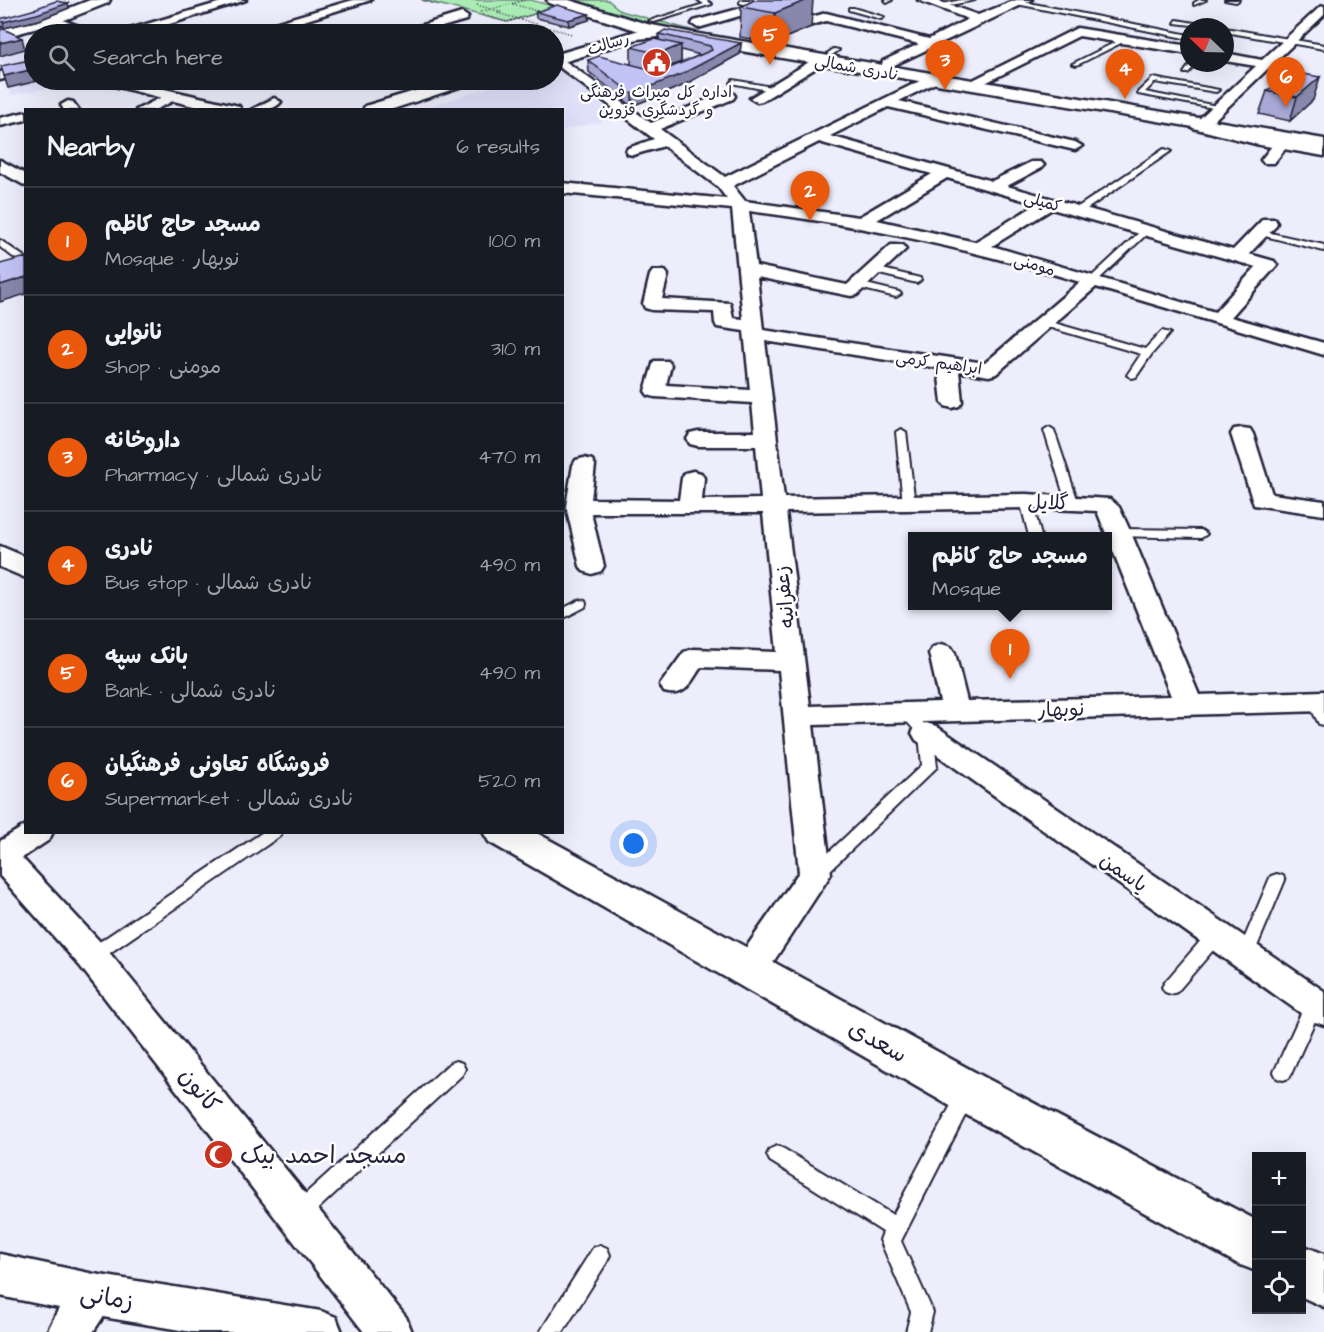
<!DOCTYPE html>
<html lang="en">
<head>
<meta charset="utf-8">
<style>
  :root { --surface:#171b24; --page:#242831; --text:#f1f3f6; --muted:#9ea1a6; --line:#363941; --accent:#ea580c }
  body { margin:0; font-family:"Architects Daughter","Playpen Sans Arabic",sans-serif; background:var(--page); color:var(--text) }
  .controls { position:absolute; right:18px; bottom:18px; display:grid; overflow:hidden; border-radius:0px; box-shadow:0 6px 24px #0002 }
  .controls button { width:54px; height:54px; display:grid; place-items:center; padding:0; border:0; border-bottom:2px solid var(--line); background:var(--surface); color:var(--text); font:30px sans-serif }
  .compass { position:absolute; left:1180px; top:18px; width:54px; height:54px; border-radius:50%; background:var(--surface); box-shadow:0 6px 24px #0002; rotate:293deg }
  .you { position:absolute; left:634px; top:844px; width:21px; height:21px; margin:-15px; border:4px solid #fff; border-radius:50%; background:#1a73e8; box-shadow:0 0 0 9px #1a73e833 }
  .badge { display:grid; place-items:center; width:39px; height:39px; border-radius:50%; background:var(--accent); color:#fff; font-size:20px; font-weight:700 }
  .pin { position:absolute; translate:-50% -50px; filter:drop-shadow(0 2px 3px #0008) }
  .pin::after { content:''; position:absolute; top:32px; width:21px; height:18px; background:inherit; clip-path:polygon(0 0,100% 0,50% 100%) }
  .popup { position:absolute; left:908px; top:532px; width:204px; height:78px; box-sizing:border-box; display:grid; place-content:center; border-radius:0px; background:var(--surface); filter:drop-shadow(0 2px 4px #0005); font-size:20px; white-space:nowrap; color:var(--muted) }
  .popup b { font-size:22px; color:var(--text) }
  .popup::after { content:''; position:absolute; left:50%; top:100%; margin-left:-12px; border:12px solid transparent; border-top-color:var(--surface) }
  .list { margin:0; padding:0; list-style:none }
  h2 { display:flex; justify-content:space-between; align-items:center; height:78px; margin:0; padding:0 24px; font-size:26px }
  h2 small { font-size:20px; font-weight:400; color:var(--muted) }
  .list li { display:grid; grid-template-columns:39px 1fr auto; gap:18px; align-items:center; box-sizing:border-box; height:108px; padding:0 24px; border-top:2px solid var(--line) }
  .list b { display:block; font-size:22px; white-space:nowrap }
  .list p { margin:0; font-size:20px; white-space:nowrap; color:var(--muted) }
  .list em { font-size:20px; font-style:normal; color:var(--muted) }
  .icon { flex:none; width:33px; height:33px; fill:none; stroke:currentColor; stroke-width:2; stroke-linecap:round; stroke-linejoin:round }
  .map { position:relative; flex:none; width:1324px; height:1332px; overflow:hidden }
  .search { position:absolute; background:var(--surface); box-shadow:0 6px 24px #0002; left:24px; top:24px; width:540px; height:66px; display:flex; align-items:center; gap:15px; box-sizing:border-box; padding:0 21px; border-radius:33px; color:var(--muted); font-size:22px }
  .panel { position:absolute; background:var(--surface); box-shadow:0 6px 24px #0002; left:24px; top:108px; width:540px; height:726px; border-radius:0px }
  .map>svg:first-child { display:block }
  .built { fill:#e0e0fa }
  .green { fill:#abecb4; stroke:#668778; stroke-width:1.5 }
  .lines { fill:none; stroke-linecap:round; stroke-linejoin:round }
  .service-casing { stroke:#22223b; stroke-width:4 }
  .minor-casing { stroke:#22223b; stroke-width:5 }
  .tertiary-casing { stroke:#22223b; stroke-width:5 }
  .secondary-casing { stroke:#22223b; stroke-width:5 }
  .primary-casing { stroke:#22223b; stroke-width:5 }
  .path { stroke:#22223b; stroke-width:1.5; stroke-dasharray:1 2; stroke-linecap:butt }
  .service { fill:#fff; fill-rule:evenodd }
  .minor { fill:#fff; fill-rule:evenodd }
  .tertiary { fill:#fff; fill-rule:evenodd }
  .secondary { fill:#fff; fill-rule:evenodd }
  .primary { fill:#fff; fill-rule:evenodd }
  .wall { fill:#a7a8d3; stroke:#22223b; stroke-width:1.5; fill-rule:evenodd }
  .shaded-wall { fill:#8888ac; stroke:#22223b; stroke-width:1.5 }
  .building { fill:#c2c3f5; stroke:#22223b; stroke-width:1.5 }
  .labels { text-anchor:middle; stroke-width:5; stroke-linejoin:round; paint-order:stroke }
  .far-street-label { font-size:16px; fill:#22223b; stroke:#fff }
  .far-poi-label { font-size:16px; fill:#22223b; stroke:#fff }
  .street-label { font-size:20px; fill:#22223b; stroke:#fff }
  .near-street-label { font-size:24px; fill:#22223b; stroke:#fff }
  .near-poi-label { font-size:24px; fill:#22223b; stroke:#fff; text-anchor:start }
</style>
</head>
<body>
<div class="map">
<svg width="1324" height="1332" viewBox="0 0 1324 1332">
  <rect width="100%" height="100%" fill="#ededfc"/>
  <filter id="ink" filterUnits="userSpaceOnUse"><feTurbulence type="fractalNoise" baseFrequency=".0167" numOctaves="2"/><feDisplacementMap in="SourceGraphic" scale="12" xChannelSelector="R" yChannelSelector="G"/><feConvolveMatrix kernelMatrix="1 2 1 2 8 2 1 2 1" color-interpolation-filters="sRGB"/></filter>
  <g filter="url(#ink)">
    <!-- built -->
    <path class="built" d="M7,40L34,53V64L4,71V63L0,61V42Z
      M554,69L562,72L619,118L563,130L562,110L421,109L513,80H554Z
      M5,78L34,80H91L11,95Z"/>
    <!-- green -->
    <path class="green" d="M422,0H530L558,7L507,22Z
      M578,0H608L621,11L702,33L1150,110L693,38L561,2Z"/>
    <g class="lines">
      <defs>
        <path id="service" d="M698,0H705L712,4L654,22L649,21L704,4Z
          M743,0H753L749,2L759,6L751,9V6L740,3V1Z
          M885,0H892L887,3Z
          M961,0H975L941,7L938,5Z
          M1199,0H1206L1194,5V3Z
          M1225,0H1239L1236,2Z
          M1019,1L1189,35V39L1017,4Z
          M849,8H853L884,17L881,19L849,10Z
          M1177,20L1206,25L1209,27L1175,23Z
          M1225,28L1324,45V49L1225,32Z
          M1120,40L1125,41L1077,65L1072,64Z
          M834,49L839,50L832,55H828V53Z
          M1191,63H1197L1188,73H1184Z
          M1153,78L1219,90L1216,92L1155,82L1145,92L1222,107L1219,109L1138,94V92Z
          M733,80L772,87L775,89L772,91L731,83Z
          M1164,149L1171,151L1081,213H1075V209Z
          M1144,228L1151,230L1095,283H1089V279Z
          M1257,230L1324,245V251L1257,234Z
          M0,240L26,258V263H21L0,247Z
          M874,267L920,278L921,280L917,283L871,272L870,270Z
          M858,282L899,292L901,294L896,297L855,287L853,285Z
          M1041,321H1047L1145,349L1162,331L1170,333L1151,355L1136,377L1132,378L1127,375L1141,354L1041,325Z
          M1049,427L1054,430L1078,502L1076,504L1072,505L1066,502L1044,430Z
          M901,429L906,432L915,504L909,507L903,504L896,432Z
          M1026,498L1032,501L1041,536H1029L1020,501Z
          M1119,529L1201,530L1207,534L1201,538L1115,536L1113,533Z
          M580,600L585,601L586,604L585,607L562,619V609Z
          M1314,696L1319,698L1324,707V725L1319,724L1307,701Z
          M906,708L911,710L933,733L937,767L823,877L817,879L811,877L809,873L811,869L922,765L919,735L899,713Z
          M263,832H282L280,836L98,961L92,963L86,961L84,956L86,951Z
          M1277,874L1283,876L1285,880L1253,956L1251,961L1245,963L1239,961L1237,956L1269,880L1271,876Z
          M1215,929L1221,931L1223,936L1221,941L1177,992L1171,994L1165,992L1162,987L1165,982L1209,931Z
          M1314,995L1320,998L1323,1003L1292,1072L1289,1078L1283,1080L1277,1078L1274,1072L1308,998Z
          M456,1061L462,1063L465,1069L462,1075L307,1219L300,1222L293,1219L290,1212L293,1205L450,1063Z
          M966,1087L973,1090L975,1096L901,1241L933,1312L928,1332H906L911,1312L880,1240L883,1232L770,1161L767,1155L770,1149L777,1146L784,1149L893,1215L959,1090Z
          M600,1245L607,1248L610,1255L607,1262L563,1332H540L593,1248Z"/>
        <path id="minor" d="M228,0H246L138,34H121L123,31Z
          M353,0H371L262,34H245L247,31Z
          M918,0H935L978,15L1016,0H1032L888,68L883,67L882,64L883,61L919,44L826,21L805,27L753,12L698,28L692,24L694,21L753,5L805,19L826,13L929,39L968,19Z
          M1324,6V15L1211,123H1201L1199,120L1201,117L1256,66L1225,61V53L1262,60L1320,7Z
          M462,13L468,17L466,20L418,34H401L403,31Z
          M52,16L93,31L95,34H79L48,23L46,20Z
          M1077,28L1189,46V54L1079,36L985,83H975L973,80Z
          M554,53L651,123L723,93H733L735,96L733,99L660,129L725,177L930,76L935,77L937,80L935,83L899,101L1075,142L1082,146L1075,150L888,107L830,136L992,181L1031,162H1041L1044,165L1041,168L1007,186L1233,250L1263,219H1275L1277,223L1275,227L1249,254L1274,261L1277,265L1231,317L1324,343V355L1096,287L996,374L989,376L959,371L962,402L959,406L952,408L945,406L942,402L938,368L765,341L784,498L1026,494L1110,499L1119,507L1131,533L1199,695L1324,691V711L813,725L831,874L762,979L750,983L738,979L733,969L738,959L799,872L779,670L701,667C690,683 686,698 664,692L660,685L684,652L693,649L777,652L763,513H591L604,566L601,571L592,574L583,571L580,566L566,506L573,465L576,460L584,458L592,460L595,465L591,499L679,500L682,478L685,473L693,471L701,473L704,478L702,500L761,499L756,446H698L690,444L687,439L690,434L698,432H755L752,403L655,397L648,395L645,391L654,361H668L671,365L666,385L750,390L744,331L717,327L715,323L714,312L652,310L645,308L643,304L650,275L653,271H665L668,275L662,299L730,303L733,318L743,319L732,209L562,193V183L727,199L718,187L664,146L633,155L628,154L626,151L628,148L654,139L554,63ZM819,142L932,174L859,217L745,201L733,186ZM947,178L1037,204L975,242L877,220ZM1052,209L1256,267L1215,312L992,246ZM749,211C862,225 971,249 1080,282L985,363L763,330L757,277L851,296L857,295L906,249L903,245H891L847,285L756,266ZM1026,508L1097,511L1171,696L967,701L955,653L951,647L942,644L933,647L929,653L940,702L810,706L786,512Z
          M819,56L824,57L825,60L824,63L762,101L757,102L750,98Z
          M34,63V71L0,80V72Z
          M250,80H274C269,86 255,86 250,80Z
          M172,92L177,93L179,96L177,99L155,110H136Z
          M274,98L281,102C273,111 263,110 251,110Z
          M68,101L73,102L79,110H64L61,105Z
          M26,112V120L0,126V118Z
          M1282,140L1289,144L1274,163H1264L1261,160C1267,153 1273,142 1282,140Z
          M0,160L26,174V186L0,172Z
          M1242,428L1250,429L1253,434L1272,494L1324,501V515L1254,505L1231,434L1234,429Z
          M926,723L936,726L1324,991V1025L1312,1021L916,740L912,733L916,726Z
          M26,825V832H53L49,840L22,858L104,946L406,1317L412,1332H364L80,966L0,876V841Z
          M0,1254L94,1274L321,1311L336,1317L342,1332H192L103,1317L93,1332H47L59,1308L0,1296Z"/>
        <path id="tertiary" d="M90,0H110L108,3L57,23L0,38V29L47,17Z
          M663,29L668,30L670,33L668,36L637,39L554,65V55L636,31Z
          M101,80H125L239,106L241,110H209L103,83Z
          M451,80H474L472,83L390,110H363L365,106Z"/>
        <path id="secondary" d="M1199,119L1261,135L1324,146V156L1260,145L1193,128L1190,124L1193,120Z
          M0,546L26,557V578L0,567Z
          M483,832H535L984,1077L1256,1220V1271L1238,1264L952,1107L489,842Z
          M1302,1245L1324,1254V1307L1302,1297Z"/>
        <path id="primary" d="M547,0H569L647,24L693,33L1324,139V149L693,43L639,31L549,3Z"/>
      </defs>
      <!-- service casing -->
      <use href="#service" class="service-casing"/>
      <!-- minor casing -->
      <use href="#minor" class="minor-casing"/>
      <!-- tertiary casing -->
      <use href="#tertiary" class="tertiary-casing"/>
      <!-- secondary casing -->
      <use href="#secondary" class="secondary-casing"/>
      <!-- primary casing -->
      <use href="#primary" class="primary-casing"/>
      <!-- path -->
      <path class="path" d="M422,0L440,5
        M513,4L537,11
        M477,5L501,12L497,13L572,34
        M480,12L525,0
        M482,15L507,22L541,12
        M538,34L553,30"/>
      <!-- service -->
      <use href="#service" class="service"/>
      <!-- minor -->
      <use href="#minor" class="minor"/>
      <!-- tertiary -->
      <use href="#tertiary" class="tertiary"/>
      <!-- secondary -->
      <use href="#secondary" class="secondary"/>
      <!-- primary -->
      <use href="#primary" class="primary"/>
    </g>
    <!-- wall -->
    <path class="wall" d="M754,0L811,27L773,43L740,37L741,7Z
      M68,3L69,8L39,20L4,28L0,26V19Z
      M536,12L589,14V20L569,26L536,18Z
      M659,34L741,43L740,54L682,86L632,106L589,72L588,60L631,64V47L659,40ZM681,50L700,55L665,70H663L681,62Z
      M1267,91L1313,100L1290,121L1259,114Z"/>
    <!-- shaded-wall -->
    <path class="shaded-wall" d="M807,0H813L811,27L773,43L775,13Z
      M68,3L69,8L39,20L4,28L3,22Z
      M589,14V20L569,26L568,20Z
      M22,38L25,49L0,56V43Z
      M741,43L740,54L682,86L632,106V94Z
      M681,45V62L659,71V54Z
      M34,69V80H42L8,88L4,76Z
      M1320,77L1313,100L1290,121L1297,97Z
      M26,277V294L0,302V285Z"/>
    <!-- building -->
    <path class="building" d="M754,0H807L775,13L741,7Z
      M56,1L68,3L37,14L3,22L0,21V19L36,9H34Z
      M557,5L589,14L568,20L536,12Z
      M4,29L22,38L0,43V30Z
      M665,30L741,43L682,74L632,94L588,60L599,56L653,70H665L712,50L710,46L659,34Z
      M654,39L681,45L659,54L631,47Z
      M34,59V69L4,76L1,66Z
      M1291,72L1320,77L1297,97L1267,91Z
      M26,257V277L0,285V264Z"/>
  </g>
  <!-- icons -->
  <defs>
    <symbol id="civic-disc" viewBox="-11 -11 22 22"><circle r="9.5" fill="#c8321e" stroke="#fff"/><path d="M-.6-6.5H3V-4.5H.6V-3L4-1V1h2V6H-6V1h2V-1L-.6-3ZM-1.2 2.5V6h2.4V2.5Z" fill="#fff"/></symbol>
    <symbol id="mosque-disc" viewBox="-11 -11 22 22"><circle r="9.5" fill="#c8321e" stroke="#fff"/><path d="M3.5-4.9A6 6 0 1 0 3.5 4.9A5 5 0 1 1 3.5-4.9Z" fill="#fff"/></symbol>
  </defs>
  <g fill-rule="evenodd">
    <use href="#civic-disc" x="640" y="46" width="33" height="33"/>
    <use href="#mosque-disc" x="202" y="1138" width="33" height="33"/>
  </g>
  <g class="labels">
    <!-- far-street labels -->
    <g class="far-street-label">
      <text transform="translate(608 43) rotate(-17)" y="6">رسالت</text>
      <text transform="translate(857 67) rotate(10)" y="6">نادری شمالی</text>
      <text transform="translate(1043 201) rotate(16)" y="6">کمیلی</text>
      <text transform="translate(1035 264) rotate(17)" y="6">مومنی</text>
      <text transform="translate(939 362) rotate(8)" y="6">ابراهیم کرمی</text>
    </g>
    <!-- far-poi labels -->
    <g class="far-poi-label">
      <text x="656" y="97">اداره کل میراث فرهنگی<tspan x="656" dy="18">و گردشگری قزوین</tspan></text>
    </g>
    <!-- street labels -->
    <g class="street-label">
      <text transform="translate(1048 502) rotate(1)" y="7">گلایل</text>
      <text transform="translate(784 597) rotate(-96)" y="7">زعفرانیه</text>
      <text transform="translate(1061 709) rotate(-2)" y="7">نوبهار</text>
      <text transform="translate(1124 872) rotate(35)" y="7">یاسمن</text>
    </g>
    <!-- near-street labels -->
    <g class="near-street-label">
      <text transform="translate(878 1041) rotate(29)" y="8">سعدی</text>
      <text transform="translate(200 1090) rotate(51)" y="8">کانون</text>
      <text transform="translate(107 1297) rotate(10)" y="8">زمانی</text>
    </g>
    <!-- near-poi labels -->
    <g class="near-poi-label">
      <text x="240" y="1163">مسجد احمد بیک</text>
    </g>
  </g>
</svg>
<div class="controls">
<button>+</button>
<button>−</button>
<button><svg class="icon" aria-label="locate" viewBox="0 0 24 24"><circle cx="12" cy="12" r="6"/><path d="M12 2v4M12 18v4M2 12h4M18 12h4"/></svg></button>
</div>
<svg class="compass" viewBox="-18 -18 36 36"><path d="M0-13l5 13h-10z" fill="#e53935"/><path d="M0 13l5-13h-10z" fill="#9ea1a6"/></svg>
<div class="you"></div>
<div class="pin badge" style="left:1010px;top:679px">1</div>
<div class="popup"><b>مسجد حاج کاظم</b>Mosque</div>
<div class="pin badge" style="left:810px;top:221px">2</div>
<div class="pin badge" style="left:945px;top:90px">3</div>
<div class="pin badge" style="left:1125px;top:99px">4</div>
<div class="pin badge" style="left:770px;top:65px">5</div>
<div class="pin badge" style="left:1286px;top:107px">6</div>
<div class="search"><svg class="icon" aria-label="search" viewBox="0 0 24 24"><circle cx="10" cy="10" r="6"/><path d="M15 15l6 6"/></svg>Search here</div>
<section class="panel">
<h2>Nearby<small>6 results</small></h2>
<ul class="list">
<li><span class="badge">1</span><div><b>مسجد حاج کاظم</b><p>Mosque · نوبهار</p></div><em>100 m</em></li>
<li><span class="badge">2</span><div><b>نانوایی</b><p>Shop · مومنی</p></div><em>310 m</em></li>
<li><span class="badge">3</span><div><b>داروخانه</b><p>Pharmacy · نادری شمالی</p></div><em>470 m</em></li>
<li><span class="badge">4</span><div><b>نادری</b><p>Bus stop · نادری شمالی</p></div><em>490 m</em></li>
<li><span class="badge">5</span><div><b>بانک سپه</b><p>Bank · نادری شمالی</p></div><em>490 m</em></li>
<li><span class="badge">6</span><div><b>فروشگاه تعاونی فرهنگیان</b><p>Supermarket · نادری شمالی</p></div><em>520 m</em></li>
</ul>
</section>
</div>
</body>
</html>
